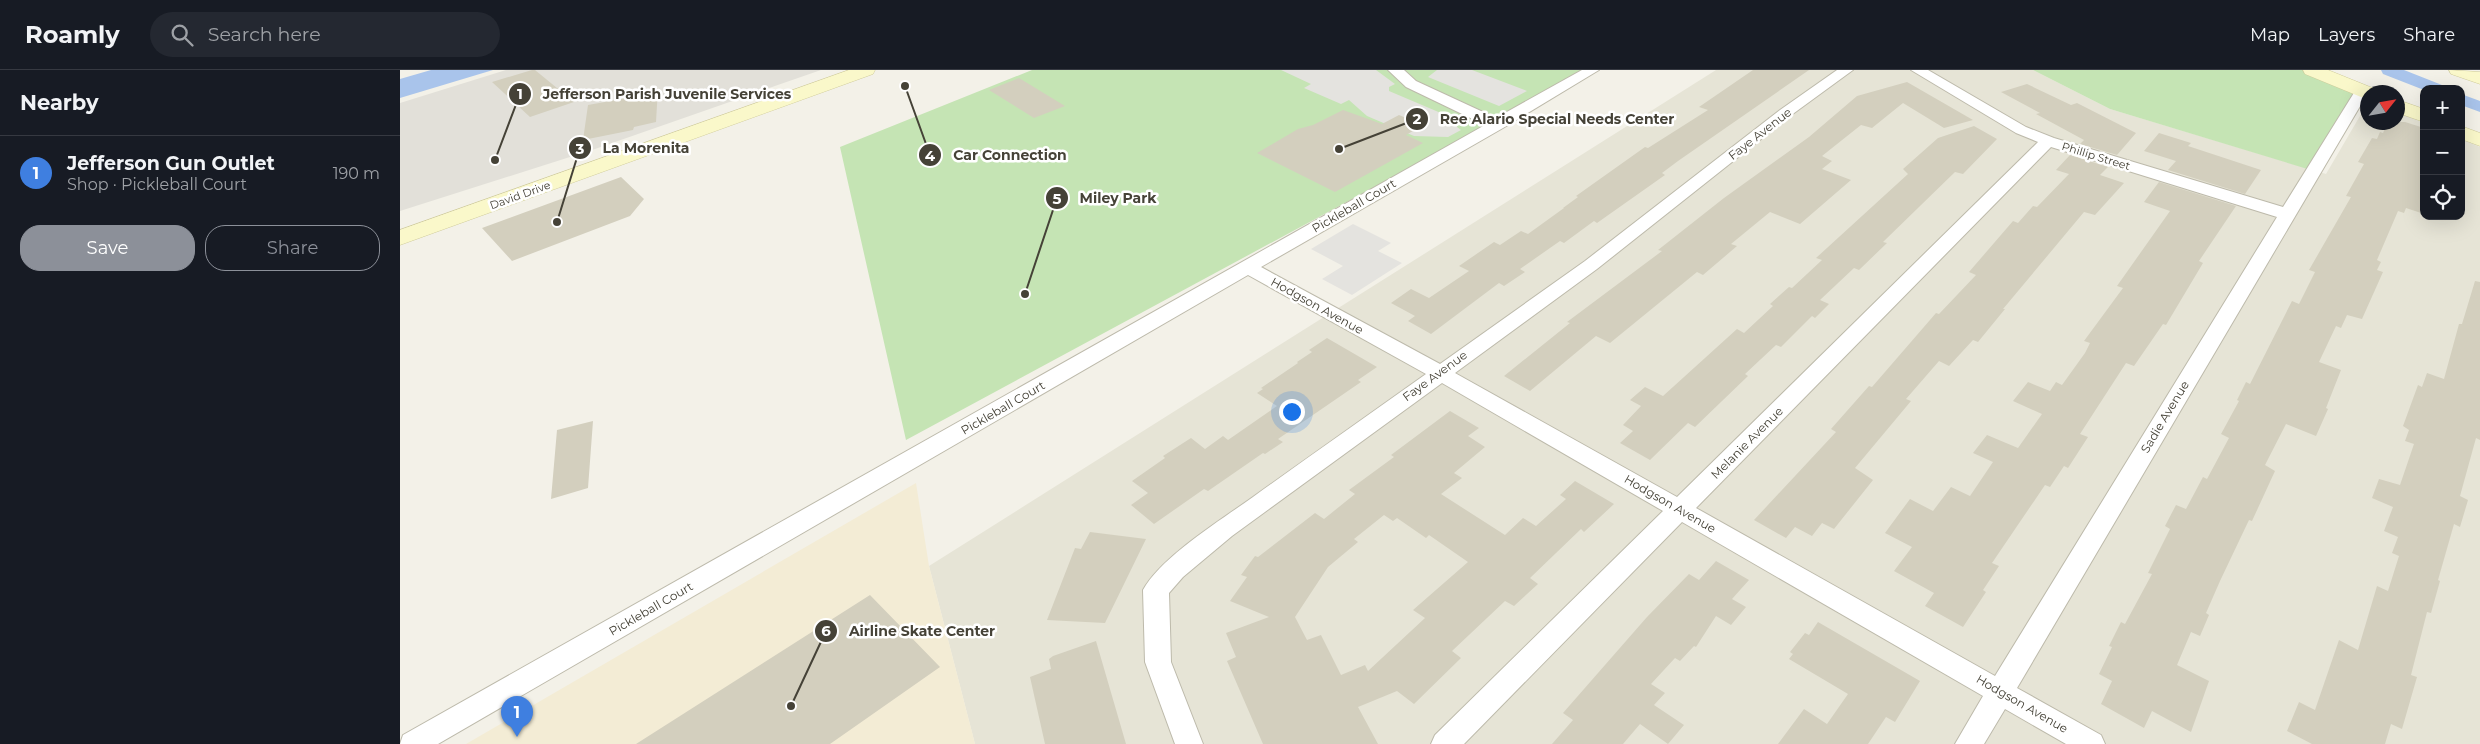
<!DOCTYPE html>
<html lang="en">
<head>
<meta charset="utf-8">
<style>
  :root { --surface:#171b24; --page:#242831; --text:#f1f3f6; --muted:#9ea1a6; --line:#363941; --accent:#8c9099 }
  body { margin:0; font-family:Montserrat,sans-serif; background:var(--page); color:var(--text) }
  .controls { position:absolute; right:15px; top:15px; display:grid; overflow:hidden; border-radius:10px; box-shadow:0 5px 20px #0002 }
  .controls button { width:45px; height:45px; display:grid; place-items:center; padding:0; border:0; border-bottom:1px solid var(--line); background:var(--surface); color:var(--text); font:25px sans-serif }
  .compass { position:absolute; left:1960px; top:15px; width:45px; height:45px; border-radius:50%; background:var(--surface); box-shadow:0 5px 20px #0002; rotate:59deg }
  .you { position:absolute; left:891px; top:341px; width:18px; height:18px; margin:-12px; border:4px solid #fff; border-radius:50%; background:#1a73e8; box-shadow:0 0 0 8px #1a73e833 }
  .badge { display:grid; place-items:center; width:32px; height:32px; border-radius:50%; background:var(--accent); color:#fff; font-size:16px; font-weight:700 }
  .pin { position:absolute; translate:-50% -41px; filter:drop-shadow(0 1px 2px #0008) }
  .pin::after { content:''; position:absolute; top:26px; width:18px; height:15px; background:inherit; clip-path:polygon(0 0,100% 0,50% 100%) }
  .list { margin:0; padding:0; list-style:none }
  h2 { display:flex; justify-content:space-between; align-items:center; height:65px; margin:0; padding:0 20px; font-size:21px }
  h2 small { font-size:16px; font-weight:400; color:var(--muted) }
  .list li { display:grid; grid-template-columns:32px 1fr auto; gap:15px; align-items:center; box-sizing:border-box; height:75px; padding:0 20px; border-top:1px solid var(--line) }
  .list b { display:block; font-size:19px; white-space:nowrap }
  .list p { margin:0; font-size:16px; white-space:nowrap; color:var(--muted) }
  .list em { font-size:16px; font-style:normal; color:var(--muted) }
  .actions { display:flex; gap:10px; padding:15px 20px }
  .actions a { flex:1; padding:11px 0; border:1px solid var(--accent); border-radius:20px; text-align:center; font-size:18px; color:var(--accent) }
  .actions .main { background:var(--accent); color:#fff }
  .icon { flex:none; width:28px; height:28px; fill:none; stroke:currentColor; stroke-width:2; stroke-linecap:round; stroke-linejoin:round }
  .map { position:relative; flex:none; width:2080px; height:674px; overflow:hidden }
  header { display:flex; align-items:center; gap:30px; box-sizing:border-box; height:70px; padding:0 25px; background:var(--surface); border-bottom:1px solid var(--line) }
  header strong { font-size:24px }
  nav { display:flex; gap:28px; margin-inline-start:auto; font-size:18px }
  .search { width:350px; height:45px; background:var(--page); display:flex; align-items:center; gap:12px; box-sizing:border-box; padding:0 18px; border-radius:28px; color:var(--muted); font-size:19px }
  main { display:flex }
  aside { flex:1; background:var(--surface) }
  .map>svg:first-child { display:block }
  .residential { fill:#e6e4d6 }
  .commercial { fill:#f3ecd5 }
  .industrial { fill:#e2e0d9 }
  .green { fill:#c5e4b4 }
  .parking { fill:#e4e3df }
  .water { fill:#a9c4eb }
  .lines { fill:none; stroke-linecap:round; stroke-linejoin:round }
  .canal { fill:#a9c4eb; fill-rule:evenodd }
  .building { fill:#d3cfbe; fill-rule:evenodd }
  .minor-casing { stroke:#bdbaab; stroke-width:2 }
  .secondary-casing { stroke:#cfcb9a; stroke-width:1 }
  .minor { fill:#fff; fill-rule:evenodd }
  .secondary { fill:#faf8ca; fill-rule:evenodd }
  .labels { text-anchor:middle; stroke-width:5; stroke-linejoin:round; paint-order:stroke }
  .far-street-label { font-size:11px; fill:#454237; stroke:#fff }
  .street-label { font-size:12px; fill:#454237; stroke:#fff }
  .leader { fill:none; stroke:#454237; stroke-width:2 }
  .callout-dot { fill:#454237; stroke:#fff; stroke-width:2 }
  .mark-label { font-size:15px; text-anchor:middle; font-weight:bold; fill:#fff }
  .callout-label { font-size:14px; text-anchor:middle; font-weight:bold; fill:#454237; stroke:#fff; stroke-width:5; stroke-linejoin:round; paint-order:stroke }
</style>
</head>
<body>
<header>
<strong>Roamly</strong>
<div class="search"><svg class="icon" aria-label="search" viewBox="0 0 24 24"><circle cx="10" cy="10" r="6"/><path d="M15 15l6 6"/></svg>Search here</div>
<nav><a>Map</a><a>Layers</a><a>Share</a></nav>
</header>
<main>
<aside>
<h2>Nearby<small></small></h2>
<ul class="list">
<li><span class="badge" style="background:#3f7fe0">1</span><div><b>Jefferson Gun Outlet</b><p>Shop · Pickleball Court</p></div><em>190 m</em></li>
</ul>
<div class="actions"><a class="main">Save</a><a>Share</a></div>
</aside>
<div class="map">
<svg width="2080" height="674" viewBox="0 0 2080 674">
  <rect width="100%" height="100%" fill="#f3f1e8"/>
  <!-- residential -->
  <path class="residential" d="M1316,0H1633L1710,39L1926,104L1967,34L1968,52H1998V42L2024,53V146H2061V69L2080,77V674H575L529,496Z"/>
  <!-- commercial -->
  <path class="commercial" d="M516,413L529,496L575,674H66Z"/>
  <!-- industrial -->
  <path class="industrial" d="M106,0H421L195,79L0,141V33Z"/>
  <!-- green -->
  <path class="green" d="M632,0H1191L506,370L440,77Z
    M1633,0H1911L1962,21L1914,101L1710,39Z"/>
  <!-- parking -->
  <path class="parking" d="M881,0H976L995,14L989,17V21L1055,49L1057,57L1061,60L1048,67L1014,66L967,46L949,30L941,34L904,18L911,14Z
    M1037,0H1072L1127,21L1099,36L1028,7Z
    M953,154L991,173L978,181L1002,193L952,225L922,209L943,196L911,179Z"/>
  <!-- water -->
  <path class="water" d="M31,0H93L0,28V9Z"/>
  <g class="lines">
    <!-- canal -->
    <path class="canal" d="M1981,0H2004L2042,15L2044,19L2024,20L1983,4Z
      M2061,24L2080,31V42L2061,35Z"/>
  </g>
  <!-- building -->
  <path class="building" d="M132,0H135L174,32L130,47L92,12Z
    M1353,0H1409L1278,91L1262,103L1265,105L1197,153L1194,151L1164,173L1160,171L1120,199L1125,202L1104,216L1099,213L1031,264L1008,251L1015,246L991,233L1011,219L1029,228L1069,201L1059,196L1094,172L1100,175L1121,161L1128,164L1164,138H1163L1178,127L1176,126L1245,77L1248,78L1308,40L1299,37Z
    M619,8L665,36L634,48L589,20Z
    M1507,12L1573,50L1544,58L1503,33L1472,58L1461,55L1422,86L1432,91L1422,99L1451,110L1400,154L1370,142L1331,174L1337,176L1303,205L1297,202L1210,273L1196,266L1130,321L1104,306L1170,253L1167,252L1262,181L1258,180L1324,128L1409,67L1457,26Z
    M1627,14L1671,35L1677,33L1736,63L1717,85L1680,74L1684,70L1636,44L1640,43L1601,22Z
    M258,18L256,52L234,57L233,60L183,70L188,35L233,27V23Z
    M943,40L982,54L999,45L1023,55L1006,65L1023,73L935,122L857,83L898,59L913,55Z
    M1988,52H2005L2024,58V144L2006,138L2004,143L1998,141L1977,190L1981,192L1977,200L1983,202L1962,249L1947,245L1941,258L1936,256L1919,292L1941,300L1926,338L1928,339L1916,366L1886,354L1865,395L1875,401L1852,451L1849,450L1820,511L1806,543L1809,545L1800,566L1791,562L1777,595L1809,611L1791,662L1752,641L1744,658L1701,634L1712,611L1699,604L1712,577L1709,576L1721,552L1725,554L1752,504L1748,503L1770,459L1765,456L1776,435L1786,439L1803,407L1807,409L1829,368L1821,364L1839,331L1837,330L1846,312L1850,314L1892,231L1899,234L1915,202L1909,200L1951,127L1946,126L1964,94L1958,92L1972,68L1977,69L1980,62L1983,63Z
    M1574,56L1597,69L1563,104L1555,102L1483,172L1487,173L1459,200L1454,198L1420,230L1429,234L1415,248L1412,246L1381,277L1376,275L1345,304L1348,306L1295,357L1288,353L1250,390L1220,373L1233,361L1223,355L1241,336L1230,330L1245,317L1263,326L1337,259L1344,263L1373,236L1370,234L1389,217L1392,218L1422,190L1416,188L1508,104L1503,99L1538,68Z
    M1759,63L1791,73L1788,76L1861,100L1845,124L1768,100L1776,91L1744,81Z
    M1670,85L1708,97L1700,105L1724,113L1695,145L1684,142L1603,239H1605L1578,272L1573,270L1549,296L1539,291L1506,329L1511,331L1455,398L1473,410L1434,459L1422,453L1412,466L1395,457L1386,468L1354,450L1436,362L1431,359L1469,316L1472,317L1536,243L1539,244L1576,205L1569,202L1613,151L1618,153L1633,136L1637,137L1669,104L1656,100Z
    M221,107L244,129L230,146L112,191L82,158Z
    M1759,112L1836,136L1799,191L1803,193L1766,255L1763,254L1734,296L1726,293L1680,364L1688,367L1668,398L1664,396L1650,417L1645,415L1592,493L1599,496L1583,520L1586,522L1563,557L1525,536L1534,523L1494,501L1512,477L1485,463L1510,429L1533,441L1551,417L1570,426L1593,392L1573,383L1587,365L1618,378L1642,344L1613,331L1628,312L1650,321L1656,312L1662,315L1685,283L1690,273L1684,271L1723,218L1717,216L1770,141L1744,132Z
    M2075,211L2080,212V370L2076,368L2060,426L2068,430L2060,457L2054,454L2038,510L2040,511L2031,543L2027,542L2011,605L2017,607L2002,659L1991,654L1985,674H1912L1887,661L1899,632L1915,640L1939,570L1958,580L1977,516L1988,521L1999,486L1992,483L1998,467L1984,461L1993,437L1972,428L1979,409L2000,415L2014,374L2005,371L2009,360L2003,356L2018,315L2022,317L2027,303L2044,309L2059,254H2062Z
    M927,268L977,297L958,310L961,312L878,369L883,372L865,384L863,383L808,421L804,419L754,454L731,435L748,423L732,411L765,388L763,386L791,368L805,379L823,366L828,370L877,336L857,323L863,319L861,318L898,293L897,292L912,282L909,280Z
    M1050,341L1079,358L1068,366L1085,377L1054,403L1062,408L1041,424L1105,465L1123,448L1136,456L1166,429L1160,425L1175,411L1214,434L1184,462L1181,459L1130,508L1138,514L1114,536L1105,531L1052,581L1061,588L1014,634L997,621L958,637L978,674H863L827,591L836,587L826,563L869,547L830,531L847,507L841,505L855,486L858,487L915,443L924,449L955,424L949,420L994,387L991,385ZM984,445L993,451L997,448L1026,468L1029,465L1068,492L1013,540L1025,548L968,601L965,595L941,605L921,565L907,570L895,547L928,497L958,472L954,469Z
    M193,351L188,418L151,429L157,360Z
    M690,462L746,469L705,553L647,550L675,478L681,479Z
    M1316,491L1349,510L1332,529L1346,537L1331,555L1316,546L1296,577L1294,576L1280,591L1275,588L1251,614L1265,623L1254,635L1284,655L1268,674L1240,654L1223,674H1152L1173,650L1163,643L1247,547L1289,504L1299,510Z
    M470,525L540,597L430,674H236Z
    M1418,552L1520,611L1495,652L1486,647L1468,674H1378L1404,639L1427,654L1448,624L1389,589L1393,584L1390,582L1405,563L1409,565Z
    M696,571L726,674H645L630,607L651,599L649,589L653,586Z"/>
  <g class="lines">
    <defs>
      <path id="minor" d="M988,0H1004L1016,11L1096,48L1182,0H1199L1103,58L861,197L1040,294L1185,191L1380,40L1437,0H1453L1390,46L1197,199L1055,303L1277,427L1638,72L1616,63L1511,0H1528L1626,57L1654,68L1883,137L1957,18H1967L1969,21L1617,618L1701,665L1705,674H1666L1605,639L1584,674H1555L1583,626L1282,452L1064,674H1031L1035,665L1263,441L1042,313L832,466L783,507L769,523L771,592L803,674H775L745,592L743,520C761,487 821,450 853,427C910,386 968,345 1026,304L848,205L38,674H0L3,665L1085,55L1006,17ZM1651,77L1877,147L1595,606L1296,438Z"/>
      <path id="secondary" d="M449,0H475L473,4L0,175V160Z
        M1903,0H1928L1975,19L1977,22H1968V29L1961,27L1905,4Z
        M2049,0L2080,2V14L2051,4Z
        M1998,30L2024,39V52L1998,43Z
        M2061,56L2080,63V76L2061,69Z"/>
    </defs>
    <!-- minor casing -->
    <use href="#minor" class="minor-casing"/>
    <!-- secondary casing -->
    <use href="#secondary" class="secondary-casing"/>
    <!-- minor -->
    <use href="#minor" class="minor"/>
    <!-- secondary -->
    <use href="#secondary" class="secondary"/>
  </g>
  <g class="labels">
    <!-- far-street labels -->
    <g class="far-street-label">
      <text transform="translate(1696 86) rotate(17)" y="4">Phillip Street</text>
      <text transform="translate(120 125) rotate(-20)" y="4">David Drive</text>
    </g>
    <!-- street labels -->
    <g class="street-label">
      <text transform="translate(1360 64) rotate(-38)" y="4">Faye Avenue</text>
      <text transform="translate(954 136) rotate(-30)" y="4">Pickleball Court</text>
      <text transform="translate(917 236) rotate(29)" y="4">Hodgson Avenue</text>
      <text transform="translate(1035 306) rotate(-36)" y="4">Faye Avenue</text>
      <text transform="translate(603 338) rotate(-30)" y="4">Pickleball Court</text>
      <text transform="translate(1765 347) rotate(-59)" y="4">Sadie Avenue</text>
      <text transform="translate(1347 373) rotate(-45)" y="4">Melanie Avenue</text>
      <text transform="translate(1270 434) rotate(30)" y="4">Hodgson Avenue</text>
      <text transform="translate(251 539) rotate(-30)" y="4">Pickleball Court</text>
      <text transform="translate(1622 634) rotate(30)" y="4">Hodgson Avenue</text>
    </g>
  </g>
  <!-- callouts -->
  <path class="leader" d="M95 90L120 24M939 79L1017 49M157 152L180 78M505 16L530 85M625 224L657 128M391 636L426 561"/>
  <g class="callout-dot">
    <circle cx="95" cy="90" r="5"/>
    <circle cx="939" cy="79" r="5"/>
    <circle cx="157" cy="152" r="5"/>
    <circle cx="505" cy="16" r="5"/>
    <circle cx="625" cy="224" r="5"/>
    <circle cx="391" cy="636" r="5"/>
    <circle cx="120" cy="24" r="12"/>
    <circle cx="1017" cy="49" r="12"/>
    <circle cx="180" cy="78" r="12"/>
    <circle cx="530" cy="85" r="12"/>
    <circle cx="657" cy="128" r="12"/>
    <circle cx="426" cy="561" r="12"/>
  </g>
  <g class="mark-label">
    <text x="120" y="29">1</text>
    <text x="1017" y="54">2</text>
    <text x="180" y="84">3</text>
    <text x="530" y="91">4</text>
    <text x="657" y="134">5</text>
    <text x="426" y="566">6</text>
  </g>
  <g class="callout-label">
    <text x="267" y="29">Jefferson Parish Juvenile Services</text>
    <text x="1157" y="54">Ree Alario Special Needs Center</text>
    <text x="246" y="83">La Morenita</text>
    <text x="610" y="90">Car Connection</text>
    <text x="718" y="133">Miley Park</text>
    <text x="522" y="566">Airline Skate Center</text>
  </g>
</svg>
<div class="controls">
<button>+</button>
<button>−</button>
<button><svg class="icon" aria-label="locate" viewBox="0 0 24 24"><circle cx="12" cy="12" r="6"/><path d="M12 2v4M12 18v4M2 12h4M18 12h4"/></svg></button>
</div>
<svg class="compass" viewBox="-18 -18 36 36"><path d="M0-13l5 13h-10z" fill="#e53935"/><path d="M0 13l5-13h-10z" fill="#9ea1a6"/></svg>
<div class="you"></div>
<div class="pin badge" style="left:117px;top:667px;background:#3f7fe0">1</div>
</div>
</main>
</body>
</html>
